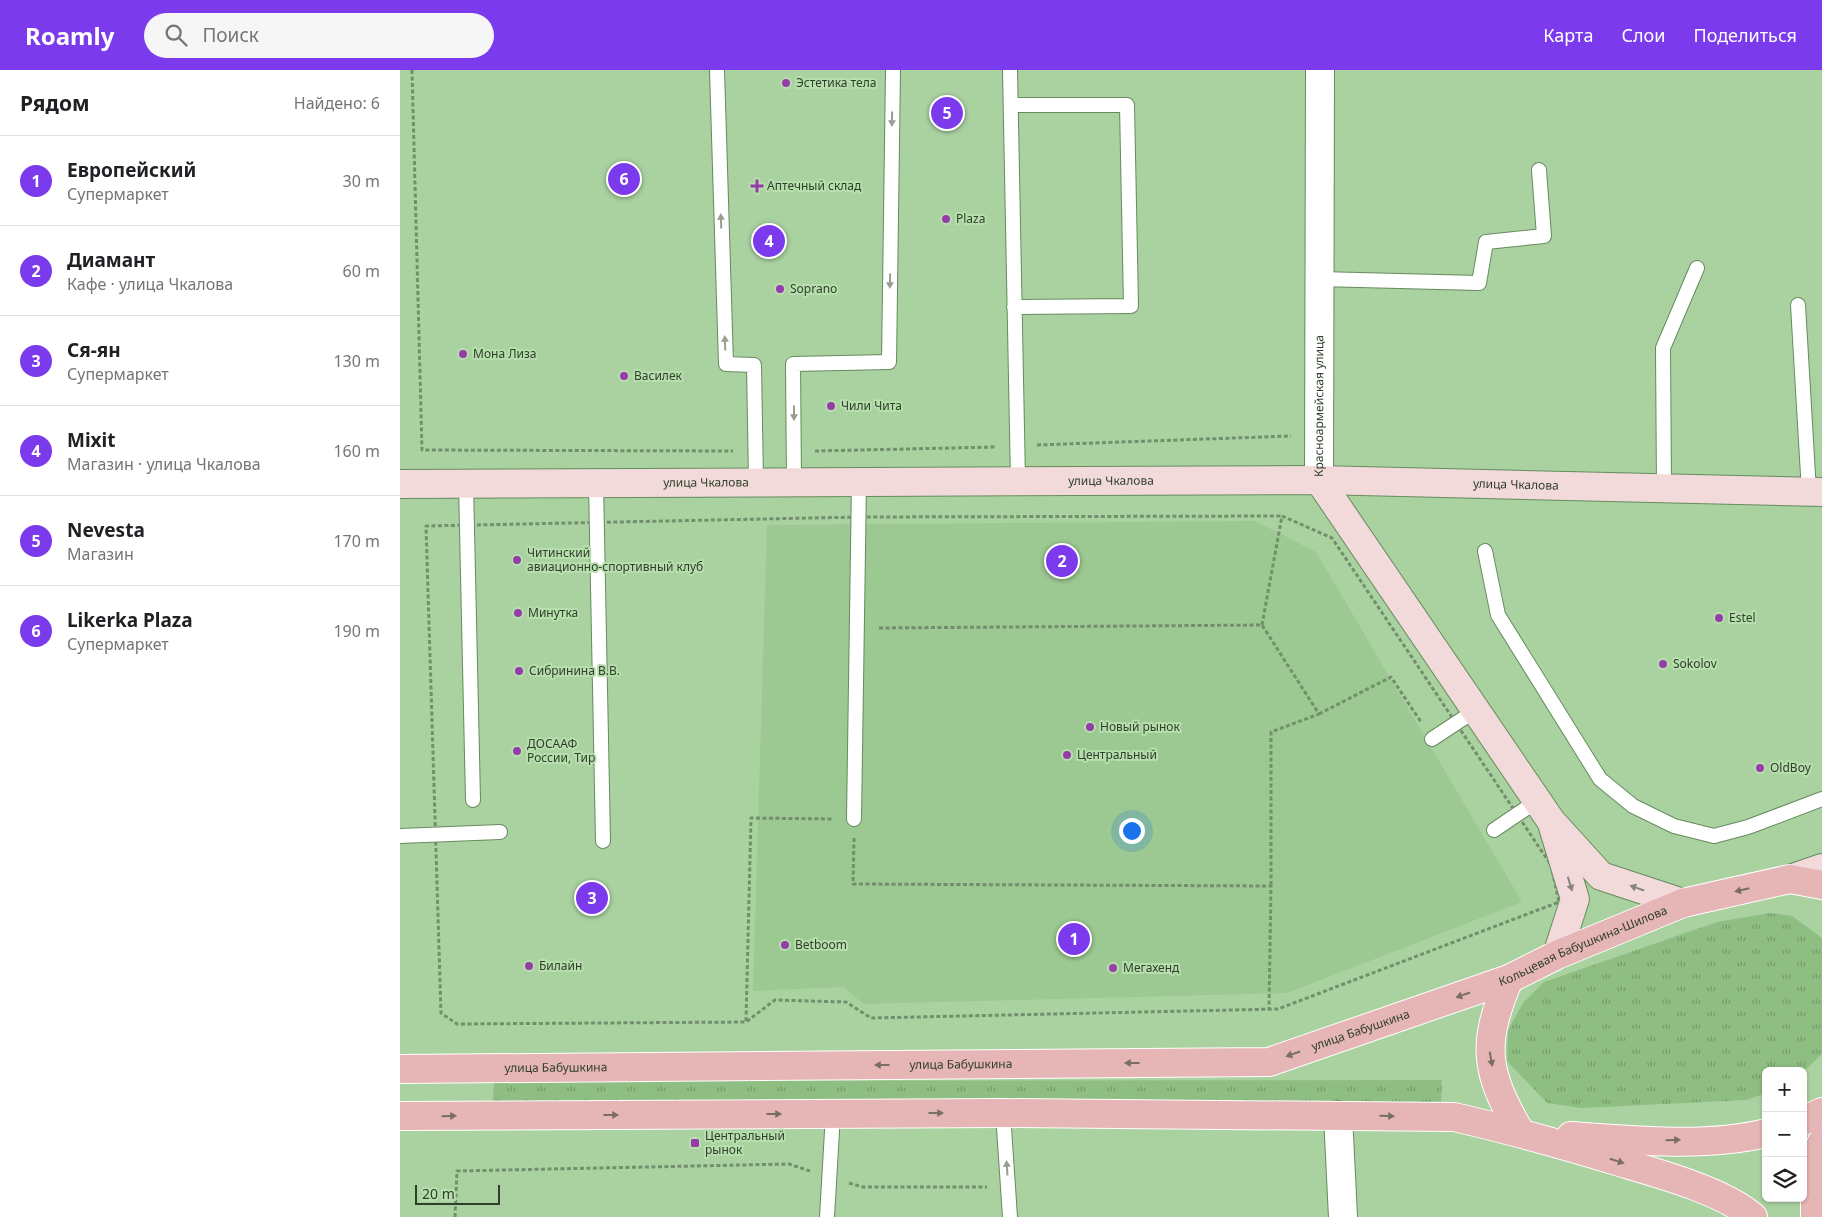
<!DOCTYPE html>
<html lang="ru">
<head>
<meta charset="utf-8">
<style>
  :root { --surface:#fff; --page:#f6f6f6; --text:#202124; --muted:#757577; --line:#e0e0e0; --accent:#7c3aed }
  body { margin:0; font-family:"Noto Sans",sans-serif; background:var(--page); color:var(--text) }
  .controls { position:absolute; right:15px; bottom:15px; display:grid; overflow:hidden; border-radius:8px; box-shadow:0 1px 4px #0004 }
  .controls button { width:45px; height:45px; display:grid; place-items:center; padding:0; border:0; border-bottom:1px solid var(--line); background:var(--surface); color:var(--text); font:25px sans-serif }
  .scale { position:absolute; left:15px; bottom:12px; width:85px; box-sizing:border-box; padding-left:5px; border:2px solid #2f3f2b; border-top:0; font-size:14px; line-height:18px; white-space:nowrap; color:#2f3f2b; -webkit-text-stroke:4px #b7dfad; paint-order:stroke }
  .you { position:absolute; left:731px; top:760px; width:18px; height:18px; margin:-12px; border:4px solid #fff; border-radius:50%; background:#1a73e8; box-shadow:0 0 0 8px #1a73e833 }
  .badge { display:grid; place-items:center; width:32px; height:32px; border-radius:50%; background:var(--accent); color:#fff; font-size:16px; font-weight:700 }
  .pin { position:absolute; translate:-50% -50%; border:2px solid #fff; box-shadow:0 1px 5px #0006 }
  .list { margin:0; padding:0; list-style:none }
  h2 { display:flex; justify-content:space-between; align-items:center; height:65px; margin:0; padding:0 20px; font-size:21px }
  h2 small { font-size:16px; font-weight:400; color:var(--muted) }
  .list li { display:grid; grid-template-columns:32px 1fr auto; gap:15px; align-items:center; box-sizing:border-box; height:90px; padding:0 20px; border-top:1px solid var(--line) }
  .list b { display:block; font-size:19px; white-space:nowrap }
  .list p { margin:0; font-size:16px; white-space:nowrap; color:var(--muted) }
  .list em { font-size:16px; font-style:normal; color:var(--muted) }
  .icon { flex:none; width:28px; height:28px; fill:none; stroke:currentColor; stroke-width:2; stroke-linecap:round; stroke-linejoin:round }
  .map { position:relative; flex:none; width:1422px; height:1147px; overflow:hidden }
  header { display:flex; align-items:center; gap:30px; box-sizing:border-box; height:70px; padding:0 25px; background:var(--accent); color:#fff }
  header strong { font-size:24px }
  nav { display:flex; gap:28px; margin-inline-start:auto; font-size:18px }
  .search { width:350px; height:45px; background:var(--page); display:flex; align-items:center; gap:12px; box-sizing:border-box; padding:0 18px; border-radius:28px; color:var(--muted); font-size:19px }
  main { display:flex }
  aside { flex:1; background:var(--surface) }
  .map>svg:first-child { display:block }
  .built { fill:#9cc891 }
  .grass { fill:url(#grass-tufts) }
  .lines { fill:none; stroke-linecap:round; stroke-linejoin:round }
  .lane-casing { stroke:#668b5d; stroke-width:16 }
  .street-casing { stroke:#668b5d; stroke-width:30 }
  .secondary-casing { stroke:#668b5d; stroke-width:30 }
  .primary-casing { stroke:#fff; stroke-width:30 }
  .path { stroke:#728f6b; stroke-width:3; stroke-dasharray:4 2.5; stroke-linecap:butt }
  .lane { stroke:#fff; stroke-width:14 }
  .street { stroke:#fff; stroke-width:28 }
  .secondary { stroke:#f2dada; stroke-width:28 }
  .primary { stroke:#e6b5b5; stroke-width:28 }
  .oneway { fill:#979f95 }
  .oneway2 { fill:#87857a }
  .oneway3 { fill:#786e62 }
  .poi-dot { fill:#943da9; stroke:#b7dfad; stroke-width:2 }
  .labels { text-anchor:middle; stroke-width:4; stroke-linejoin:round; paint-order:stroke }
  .poi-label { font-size:12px; fill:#2f3f2b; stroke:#b7dfad; text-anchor:start }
  .street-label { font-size:12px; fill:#2f3f2b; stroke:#b7dfad }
</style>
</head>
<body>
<header>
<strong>Roamly</strong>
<div class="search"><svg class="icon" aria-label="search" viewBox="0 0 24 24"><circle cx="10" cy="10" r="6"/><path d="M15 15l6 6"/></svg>Поиск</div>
<nav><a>Карта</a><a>Слои</a><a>Поделиться</a></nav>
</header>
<main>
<aside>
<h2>Рядом<small>Найдено: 6</small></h2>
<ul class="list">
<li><span class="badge">1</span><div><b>Европейский</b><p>Супермаркет</p></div><em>30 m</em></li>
<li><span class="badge">2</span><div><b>Диамант</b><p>Кафе · улица Чкалова</p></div><em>60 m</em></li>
<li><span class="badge">3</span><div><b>Ся-ян</b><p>Супермаркет</p></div><em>130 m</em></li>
<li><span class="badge">4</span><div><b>Mixit</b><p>Магазин · улица Чкалова</p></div><em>160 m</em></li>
<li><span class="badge">5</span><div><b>Nevesta</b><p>Магазин</p></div><em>170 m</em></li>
<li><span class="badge">6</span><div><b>Likerka Plaza</b><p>Супермаркет</p></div><em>190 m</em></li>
</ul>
</aside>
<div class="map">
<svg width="1422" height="1147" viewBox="0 0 1422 1147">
  <defs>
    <pattern id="grass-tufts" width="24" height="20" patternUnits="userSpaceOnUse" patternTransform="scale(1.25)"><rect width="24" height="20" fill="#8fbe83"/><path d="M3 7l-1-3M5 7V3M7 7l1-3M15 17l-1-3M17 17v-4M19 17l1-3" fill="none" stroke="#759c6b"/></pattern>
  </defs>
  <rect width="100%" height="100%" fill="#aad2a1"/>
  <!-- built -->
  <path class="built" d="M855,451L916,482L1122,832L887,923L463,934L444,917L353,921L367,455Z"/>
  <!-- grass -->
  <path class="grass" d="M1370,843L1392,846L1422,868V984L1403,1002L1366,1001V1023L1347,1030L1181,1038L1147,1033L1107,991L1108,960L1123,933L1144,912L1317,852Z
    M1042,1010L1041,1033H93L94,1011Z"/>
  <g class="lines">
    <defs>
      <path id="lane" d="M317,0L326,294L354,295L356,412
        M610,0L618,411
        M611,35H727L731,236L614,237
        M919,209L1079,213L1086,172L1144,166L1139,100
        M1398,235L1409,422
        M394,412L393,294L489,292L493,0
        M196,413L203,771
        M66,414L73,730
        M1264,418L1263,278L1297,198
        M1085,481L1098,545L1200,709L1233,736L1274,756L1314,766L1348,757L1422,729
        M1032,669L1076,640
        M454,749L459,411
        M1094,760L1137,731
        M0,766L100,762
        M603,1043L610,1147
        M427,1147L433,1044"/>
      <g id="street">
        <path id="s1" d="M919,410L920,0"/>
        <path d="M938,1045L943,1147"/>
      </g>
      <g id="secondary">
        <path d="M919,410L1151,751L1201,806L1283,833"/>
        <path id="s2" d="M0,414L919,410L1422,422"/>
        <path d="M1153,757L1175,829L1157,885"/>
        <path d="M1390,809L1422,798"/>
      </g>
      <g id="primary">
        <path d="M1109,909C1081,975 1085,1001 1120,1062"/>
        <path id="s3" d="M0,999L869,992L1109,909L1157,885L1283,833L1390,809L1422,815"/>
        <path d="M0,1046L603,1043L1054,1047C1111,1060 1167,1076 1223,1093C1261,1104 1325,1122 1353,1147"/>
        <path d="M1403,1051L1422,1042"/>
        <path d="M1171,1066C1233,1070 1305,1078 1366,1063"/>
        <path d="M1415,1147V1086L1422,1072"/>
      </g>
    </defs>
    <!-- lane casing -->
    <use href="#lane" class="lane-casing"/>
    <!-- street casing -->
    <use href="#street" class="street-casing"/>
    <!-- secondary casing -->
    <use href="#secondary" class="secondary-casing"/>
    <!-- primary casing -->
    <use href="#primary" class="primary-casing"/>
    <!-- path -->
    <path class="path" d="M12,0L22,380L333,381
      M637,375L891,366
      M415,381L596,377
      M882,446L932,468L1151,795L1159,832L878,939L471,948L446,932L375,930L346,952L57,954L41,943L26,456L459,447Z
      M862,555L882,446
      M479,558L862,555L919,644L871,662V816
      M919,644L991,607L1021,652
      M454,768L453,814L871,816L869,939
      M346,951L351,748L432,749
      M449,1113L463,1117H587
      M55,1147L57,1101L389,1094L410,1101"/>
    <!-- lane -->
    <use href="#lane" class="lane"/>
    <!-- street -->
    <use href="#street" class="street"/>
    <!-- secondary -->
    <use href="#secondary" class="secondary"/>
    <!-- primary -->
    <use href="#primary" class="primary"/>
  </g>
  <!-- one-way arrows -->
  <defs><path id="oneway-solid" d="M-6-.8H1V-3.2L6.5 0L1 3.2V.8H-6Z" transform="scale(1.25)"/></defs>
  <g class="oneway">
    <use href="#oneway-solid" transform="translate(492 49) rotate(91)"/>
    <use href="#oneway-solid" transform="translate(321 151) rotate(-92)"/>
    <use href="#oneway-solid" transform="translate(490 211) rotate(91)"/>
    <use href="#oneway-solid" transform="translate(325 273) rotate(-92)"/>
    <use href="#oneway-solid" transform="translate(394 343) rotate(90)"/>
    <use href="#oneway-solid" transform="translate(607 1098) rotate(-94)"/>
  </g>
  <g class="oneway2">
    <use href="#oneway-solid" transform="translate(1170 814) rotate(73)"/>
    <use href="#oneway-solid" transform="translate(1237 818) rotate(-161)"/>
  </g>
  <g class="oneway3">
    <use href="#oneway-solid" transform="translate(1342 820) rotate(167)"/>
    <use href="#oneway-solid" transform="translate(1063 925) rotate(161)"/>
    <use href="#oneway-solid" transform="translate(893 984) rotate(161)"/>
    <use href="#oneway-solid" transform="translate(1091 989) rotate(80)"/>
    <use href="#oneway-solid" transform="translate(732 993) rotate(180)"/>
    <use href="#oneway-solid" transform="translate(482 995) rotate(180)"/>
    <use href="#oneway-solid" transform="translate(536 1043)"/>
    <use href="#oneway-solid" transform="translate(374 1044)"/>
    <use href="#oneway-solid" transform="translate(211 1045)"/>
    <use href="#oneway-solid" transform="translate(49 1046) rotate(-1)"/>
    <use href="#oneway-solid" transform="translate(987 1046) rotate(1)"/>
    <use href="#oneway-solid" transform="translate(1273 1070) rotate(-1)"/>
    <use href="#oneway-solid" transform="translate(1217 1091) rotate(17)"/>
  </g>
  <!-- markers -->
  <g class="poi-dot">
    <circle cx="386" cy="13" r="5"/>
    <path d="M354.5 108.5h5v5h5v5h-5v5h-5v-5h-5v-5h5z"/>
    <circle cx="546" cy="149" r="5"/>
    <circle cx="380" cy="219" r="5"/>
    <circle cx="63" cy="284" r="5"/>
    <circle cx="224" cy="306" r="5"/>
    <circle cx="431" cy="336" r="5"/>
    <circle cx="117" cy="490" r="5"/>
    <circle cx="118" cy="543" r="5"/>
    <circle cx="1319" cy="548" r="5"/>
    <circle cx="1263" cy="594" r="5"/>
    <circle cx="119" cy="601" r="5"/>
    <circle cx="690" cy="657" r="5"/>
    <circle cx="117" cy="681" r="5"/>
    <circle cx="667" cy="685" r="5"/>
    <circle cx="1360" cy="698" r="5"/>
    <circle cx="385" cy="875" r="5"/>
    <circle cx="129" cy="896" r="5"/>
    <circle cx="713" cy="898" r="5"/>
    <rect x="290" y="1068" width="10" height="10" rx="2.5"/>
  </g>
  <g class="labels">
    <!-- poi labels -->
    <g class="poi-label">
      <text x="396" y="17">Эстетика тела</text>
      <text x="367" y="120">Аптечный склад</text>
      <text x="556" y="153">Plaza</text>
      <text x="390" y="223">Soprano</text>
      <text x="73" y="288">Мона Лиза</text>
      <text x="234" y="310">Василек</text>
      <text x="441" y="340">Чили Чита</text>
      <text x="127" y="487">Читинский<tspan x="127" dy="14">авиационно-спортивный клуб</tspan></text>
      <text x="128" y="547">Минутка</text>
      <text x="1329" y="552">Estel</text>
      <text x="1273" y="598">Sokolov</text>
      <text x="129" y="605">Сибринина В.В.</text>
      <text x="700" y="661">Новый рынок</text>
      <text x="127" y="678">ДОСААФ<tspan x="127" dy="14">России, Тир</tspan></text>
      <text x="677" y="689">Центральный</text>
      <text x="1370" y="702">OldBoy</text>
      <text x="395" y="879">Betboom</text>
      <text x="139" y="900">Билайн</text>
      <text x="723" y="902">Мегахенд</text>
      <text x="305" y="1070">Центральный<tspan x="305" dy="14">рынок</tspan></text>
    </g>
    <!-- street labels -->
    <g class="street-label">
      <text dy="4" stroke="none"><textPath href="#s1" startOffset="74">Красноармейская улица</textPath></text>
      <text dy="4" stroke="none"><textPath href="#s2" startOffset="711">улица Чкалова</textPath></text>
      <text dy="4" stroke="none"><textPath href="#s2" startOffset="306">улица Чкалова</textPath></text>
      <text dy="4" stroke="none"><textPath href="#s2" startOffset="1116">улица Чкалова</textPath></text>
      <text dy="4" stroke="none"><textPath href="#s3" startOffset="1204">Кольцевая Бабушкина-Шилова</textPath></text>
      <text dy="4" stroke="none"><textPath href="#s3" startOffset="966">улица Бабушкина</textPath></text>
      <text dy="4" stroke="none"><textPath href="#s3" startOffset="561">улица Бабушкина</textPath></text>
      <text dy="4" stroke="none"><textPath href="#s3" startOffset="156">улица Бабушкина</textPath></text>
    </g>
  </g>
</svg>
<div class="controls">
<button>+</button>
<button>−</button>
<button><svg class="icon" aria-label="layers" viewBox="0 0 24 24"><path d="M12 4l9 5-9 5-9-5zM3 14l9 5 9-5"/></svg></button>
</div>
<div class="scale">20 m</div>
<div class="you"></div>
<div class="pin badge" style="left:674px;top:869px">1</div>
<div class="pin badge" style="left:662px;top:491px">2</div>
<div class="pin badge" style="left:192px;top:828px">3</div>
<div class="pin badge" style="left:369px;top:171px">4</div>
<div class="pin badge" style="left:547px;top:43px">5</div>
<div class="pin badge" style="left:224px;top:109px">6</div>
</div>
</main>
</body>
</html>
